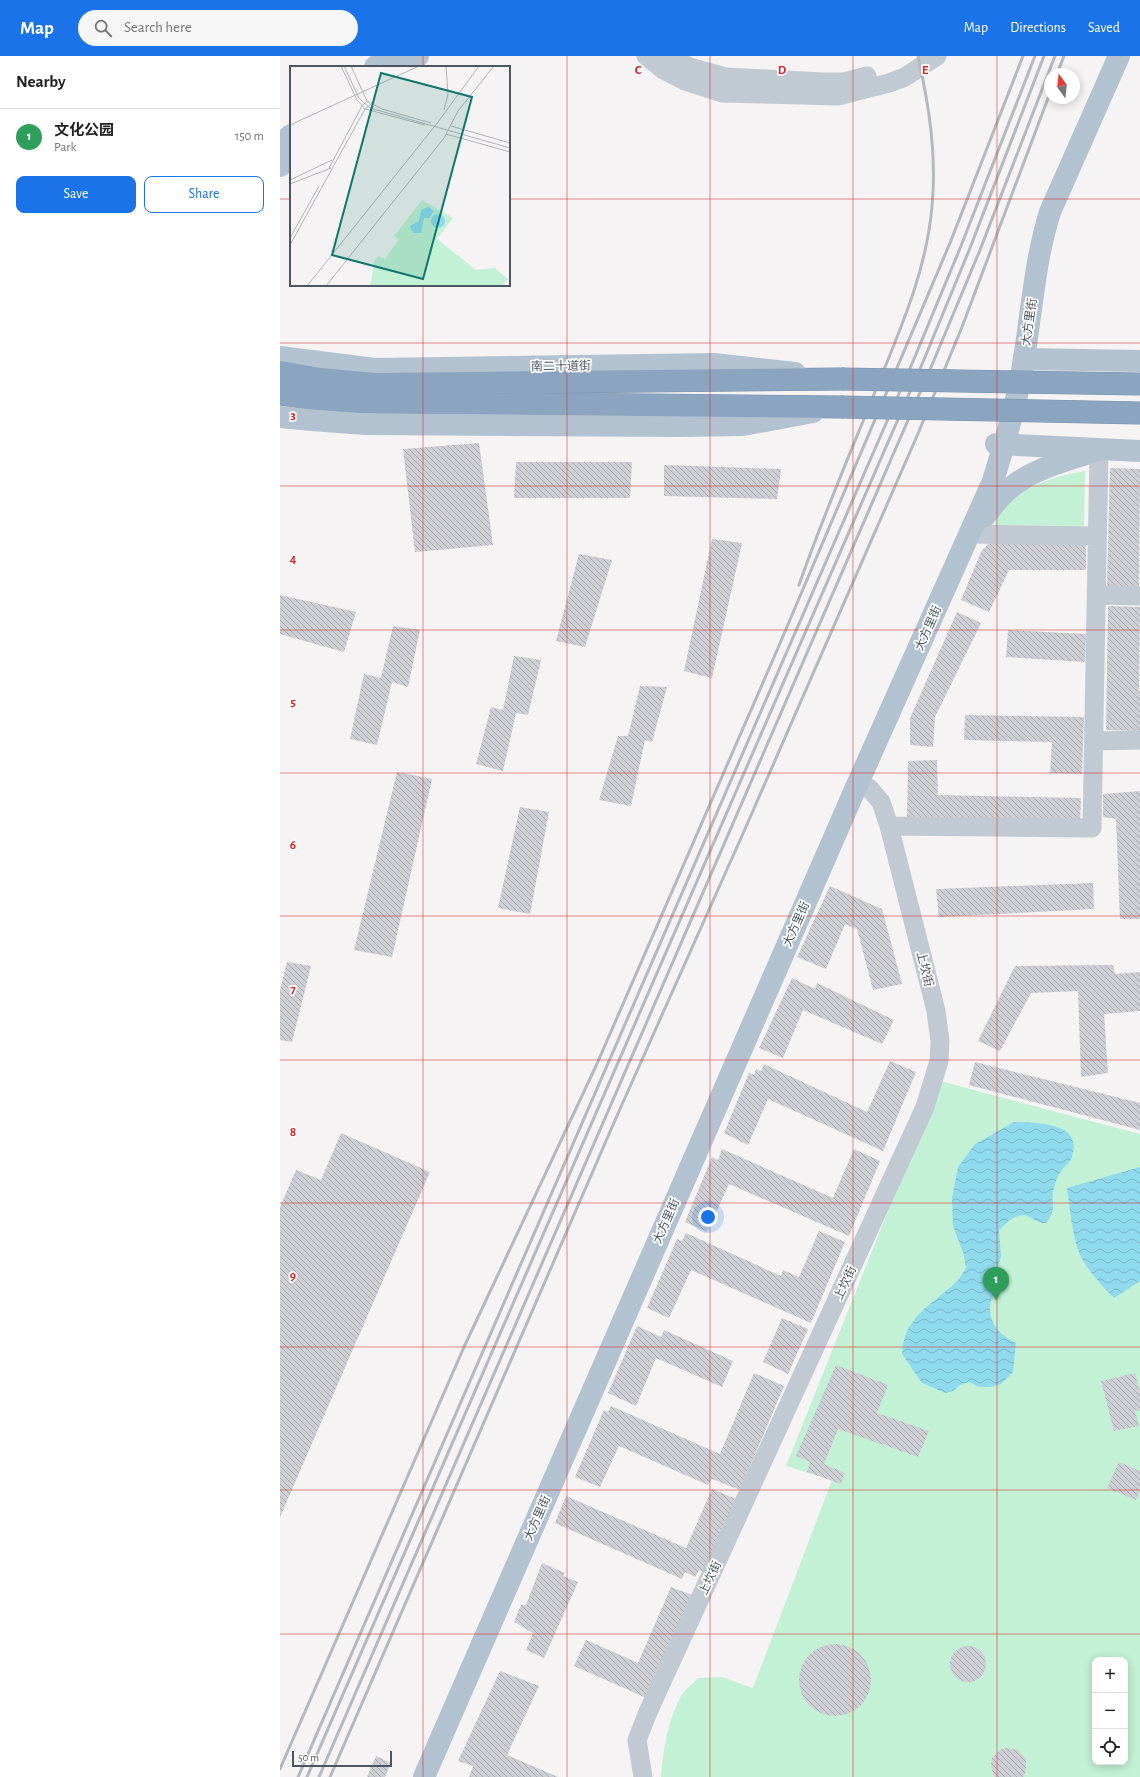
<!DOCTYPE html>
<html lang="en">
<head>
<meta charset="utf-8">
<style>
  :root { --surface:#fff; --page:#f6f6f6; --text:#222; --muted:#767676; --line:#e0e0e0; --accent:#1a73e8 }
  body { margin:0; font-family:"Alegreya Sans","Noto Sans SC",sans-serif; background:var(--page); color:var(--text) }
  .controls { position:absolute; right:12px; bottom:12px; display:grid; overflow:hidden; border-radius:8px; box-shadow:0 2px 10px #0003 }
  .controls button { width:36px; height:36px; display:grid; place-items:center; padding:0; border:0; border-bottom:1px solid var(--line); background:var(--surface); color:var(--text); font:20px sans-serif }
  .compass { position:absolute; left:764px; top:12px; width:36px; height:36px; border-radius:50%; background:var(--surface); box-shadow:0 2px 10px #0003; rotate:345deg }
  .scale { position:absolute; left:12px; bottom:10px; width:100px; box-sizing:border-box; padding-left:4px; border:2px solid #4a5661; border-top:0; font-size:11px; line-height:14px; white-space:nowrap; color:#4a5661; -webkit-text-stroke:3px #fff; paint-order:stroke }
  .you { position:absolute; left:428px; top:1161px; width:14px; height:14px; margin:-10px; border:3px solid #fff; border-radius:50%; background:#1a73e8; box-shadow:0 0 0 6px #1a73e833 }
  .badge { display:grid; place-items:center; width:26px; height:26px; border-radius:50%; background:var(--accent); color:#fff; font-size:13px; font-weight:700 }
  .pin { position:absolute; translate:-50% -33px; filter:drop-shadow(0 1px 2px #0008) }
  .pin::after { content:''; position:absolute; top:21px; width:14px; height:12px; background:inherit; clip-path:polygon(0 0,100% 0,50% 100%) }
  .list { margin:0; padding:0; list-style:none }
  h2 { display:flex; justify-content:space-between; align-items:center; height:52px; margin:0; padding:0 16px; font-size:17px }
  h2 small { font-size:13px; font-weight:400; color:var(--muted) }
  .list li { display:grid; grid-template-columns:26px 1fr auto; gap:12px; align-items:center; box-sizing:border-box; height:56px; padding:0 16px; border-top:1px solid var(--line) }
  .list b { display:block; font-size:15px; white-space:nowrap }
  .list p { margin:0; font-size:13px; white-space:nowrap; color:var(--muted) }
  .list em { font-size:13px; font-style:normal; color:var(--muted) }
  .actions { display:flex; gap:8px; padding:12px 16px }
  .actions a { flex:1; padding:9px 0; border:1px solid var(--accent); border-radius:8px; text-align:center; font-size:14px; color:var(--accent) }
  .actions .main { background:var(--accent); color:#fff }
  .icon { flex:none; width:22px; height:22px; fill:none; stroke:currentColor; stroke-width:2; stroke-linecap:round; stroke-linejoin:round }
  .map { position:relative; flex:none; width:860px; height:1721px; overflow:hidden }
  header { display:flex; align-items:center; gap:24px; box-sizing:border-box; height:56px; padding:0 20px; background:var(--accent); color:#fff }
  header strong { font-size:19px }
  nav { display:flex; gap:22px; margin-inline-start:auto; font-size:14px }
  .search { width:280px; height:36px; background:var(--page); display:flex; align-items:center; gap:10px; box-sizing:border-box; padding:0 14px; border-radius:22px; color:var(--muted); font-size:15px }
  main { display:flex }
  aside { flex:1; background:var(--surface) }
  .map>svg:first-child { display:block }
  .green { fill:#c3f1d5; fill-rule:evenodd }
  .water { fill:url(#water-waves) }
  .building { fill:url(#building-back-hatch) }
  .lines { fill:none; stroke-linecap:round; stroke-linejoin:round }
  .highway-casing { stroke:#7690ad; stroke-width:23 }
  .minor { stroke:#c1cad2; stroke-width:19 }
  .major { stroke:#b3c2d1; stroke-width:22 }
  .highway { stroke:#8ba5c1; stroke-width:22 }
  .rail { stroke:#b5b8bd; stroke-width:3 }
  .highway-bridge-casing { stroke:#7690ad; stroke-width:23; stroke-linecap:butt }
  .highway-bridge { stroke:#8ba5c1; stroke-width:22 }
  .grid { fill:none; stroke:#d62828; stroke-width:1; stroke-opacity:0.55 }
  .labels { text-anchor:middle; stroke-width:3.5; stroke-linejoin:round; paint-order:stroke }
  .street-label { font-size:12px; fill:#4a5661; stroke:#fff }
  .inset-road { fill:none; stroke:#b1b4b9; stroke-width:1 }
  .view { fill:#0f766e; fill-opacity:0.15; stroke:#0f766e; stroke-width:2 }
  .inset-edge { fill:none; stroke:#4a5661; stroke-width:2 }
  .grid-label { font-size:13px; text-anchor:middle; font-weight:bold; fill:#d62828; stroke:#fff; stroke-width:3.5; stroke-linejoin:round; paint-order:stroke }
</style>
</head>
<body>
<header>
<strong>Map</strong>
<div class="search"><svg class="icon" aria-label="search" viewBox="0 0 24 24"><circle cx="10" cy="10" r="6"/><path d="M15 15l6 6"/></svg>Search here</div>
<nav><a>Map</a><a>Directions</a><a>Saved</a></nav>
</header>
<main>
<aside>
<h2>Nearby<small></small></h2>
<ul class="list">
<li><span class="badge" style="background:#2e9e5b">1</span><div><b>文化公园</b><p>Park</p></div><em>150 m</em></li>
</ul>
<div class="actions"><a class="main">Save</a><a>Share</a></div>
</aside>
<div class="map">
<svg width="860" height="1721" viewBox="0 0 860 1721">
  <defs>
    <pattern id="water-waves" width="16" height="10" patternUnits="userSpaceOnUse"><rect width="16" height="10" fill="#90daee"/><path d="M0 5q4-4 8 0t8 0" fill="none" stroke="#78b4c4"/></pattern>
    <pattern id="building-back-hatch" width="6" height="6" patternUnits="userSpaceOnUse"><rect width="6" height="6" fill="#cdcfd5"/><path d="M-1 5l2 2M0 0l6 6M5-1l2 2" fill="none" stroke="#a8abb0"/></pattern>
  </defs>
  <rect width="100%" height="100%" fill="#f5f3f3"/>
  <!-- green -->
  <path class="green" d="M805,415L804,470L714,469C715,465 717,458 720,455C741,430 775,420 805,415Z
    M660,1025L860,1078V1721H381C383,1694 388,1664 401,1640C405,1633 413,1628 418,1622L442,1621L473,1632L552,1424L506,1410ZM815,1604H845V1706H815Z"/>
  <!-- water -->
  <path class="water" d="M734,1066C757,1067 806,1066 791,1103C789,1108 784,1111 781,1115C778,1120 775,1127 774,1132C769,1147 779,1151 766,1167C759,1167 757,1165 751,1162C739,1154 726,1166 719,1175L721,1201L717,1214L722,1227C700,1250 710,1275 736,1287L733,1316L721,1328L710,1331H699L689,1326L680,1329L673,1335L665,1337L642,1327L622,1298C624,1260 651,1250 675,1227C679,1223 683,1217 686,1212L684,1199L673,1170L672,1142L678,1111L695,1088Z
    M860,1111V1225L834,1242C822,1230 809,1216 801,1201C792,1182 790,1153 787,1132Z"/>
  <!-- building -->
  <path class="building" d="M199,387L213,489L135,496L123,393Z
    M236,406H352L350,442H234Z
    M384,409L501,413L497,443L384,440Z
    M830,412L860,413L859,531H827Z
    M432,483L462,487L432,622L404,615Z
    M715,487L806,489V514H729L709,556L681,544L701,496L708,488Z
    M299,498L332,504L305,591L276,585Z
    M0,539L76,556L64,596L0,578Z
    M828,550L860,551L859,635H860V675L826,674Z
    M677,556L701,567L655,661L653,691L630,689V662Z
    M113,570L140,574L128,631L112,626L97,689L70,683L84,618L101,622Z
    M728,574L806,578L805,606L726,601Z
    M234,600L261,604L248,659L236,657L223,715L196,708L211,651L223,654Z
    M360,630L387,631L372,686L365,684L351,750L319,744L338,680H348Z
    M685,659L804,661L802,718L770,717L772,686L684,684Z
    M657,704L658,739L801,742L800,768L627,764L628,705Z
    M117,716L152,723L112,901L74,894Z
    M860,735V863H840L836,763L823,761V738Z
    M240,751L269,756L250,858L218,852Z
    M813,827L814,853L659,861L656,833Z
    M550,830L602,853L622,928L593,934L577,873L565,868L546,913L517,901Z
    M7,906L31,910L12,986L0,984V934Z
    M833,909L835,918L860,916V955L824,958L828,1017L801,1021L798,935L751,937L720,995L698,985L735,910Z
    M512,922L535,933L537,927L614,964L602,988L523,954L503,1002L479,992Z
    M610,1005L636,1016L603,1095L488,1043L468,1089L444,1077L469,1017L474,1019L476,1013L481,1015L484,1008L587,1056Z
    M695,1006L860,1047V1074L689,1029Z
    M61,1077L150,1116L0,1461V1151L16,1114L41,1124Z
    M442,1093L553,1142L574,1093L600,1105L569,1180L449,1128L427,1176L405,1166L432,1101L438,1104Z
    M539,1175L565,1186L531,1267L411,1214L389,1262L367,1252L397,1183L402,1185L406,1177L501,1220L503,1214L519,1221Z
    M502,1262L528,1273L508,1318L483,1306Z
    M357,1270L381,1281L384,1274L453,1305L442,1331L376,1302L356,1350L328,1337Z
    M556,1309L608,1329L597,1357L649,1375L638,1401L558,1373L544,1408L565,1417L561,1428L527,1416L530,1406L516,1400Z
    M474,1317L504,1330L460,1434L432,1423L428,1429L339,1390L320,1431L295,1421L324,1354L328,1356L331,1350L440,1398Z
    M855,1317L860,1336V1354L855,1355L859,1370L834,1375L821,1325Z
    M839,1406L860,1415V1434L856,1444L827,1432Z
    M432,1433L456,1443L424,1516L419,1514L415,1521L405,1516L402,1523L275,1467L286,1440L406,1492Z
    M262,1507L285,1517L283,1520L298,1526L264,1602L246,1594L253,1577L234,1566L241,1549H246Z
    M391,1531L417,1541L371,1644L294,1610L306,1584L358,1607Z
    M519 1624a36 36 0 1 1 72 0a36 36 0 1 1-72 0Z
    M670 1608a18 18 0 1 1 36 0a18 18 0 1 1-36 0Z
    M220,1615L259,1630L227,1699L278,1721H189L193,1710L178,1705Z
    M726,1692L738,1694L746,1703V1715L743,1721H715L713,1719L711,1708L712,1702L720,1694Z
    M96,1700L111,1707L105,1721H87Z"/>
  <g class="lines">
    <defs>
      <path id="highway" d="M0,316L40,323L95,328L562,323
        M0,338L29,342L81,346L561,351"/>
    </defs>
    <!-- highway casing -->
    <use href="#highway" class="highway-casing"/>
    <!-- minor -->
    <path class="minor" d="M366,0L382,13L405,25L442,37L558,40L609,27L625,21L657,0
      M390,0L409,11L446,21L542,26H564L587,20
      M690,478L817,480
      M817,539L860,540
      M815,685L860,684
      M609,770L812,772L819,394
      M363,1721L357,1684L368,1656L645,1051L659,1005L660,985L656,955L609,770L601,746L589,732L577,729"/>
    <!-- major -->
    <path class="major" d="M95,11L109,0
      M124,11L138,0
      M0,88L11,79
      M0,110L11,102
      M0,301L95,313L434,308L515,317
      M744,303L860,305
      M0,361L32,364L85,368L402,370L463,369L533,356
      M716,388L860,395
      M705,460C712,451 719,441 728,434C752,412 789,404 819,394
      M144,1721L577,729L713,425C725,385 738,344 744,302C752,253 755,204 770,156L839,0"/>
    <!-- highway -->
    <use href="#highway" class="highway"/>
    <!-- rail -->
    <path class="rail" d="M777,18L784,0
      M519,529C543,460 572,393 599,326C622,269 647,212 652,150C657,99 649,50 638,0
      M0,1713L184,1291L316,1010L498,592L670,187L743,0
      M18,1721L634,303L681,190L755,0
      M27,1721L643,306L690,192L764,0
      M39,1721L652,309L700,194L775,0
      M50,1721L336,1062L465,773L637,380L682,271L770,37"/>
    <defs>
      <path id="highway-bridge" d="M562,323L860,328
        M561,351L860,357"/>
    </defs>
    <!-- highway-bridge casing -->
    <use href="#highway-bridge" class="highway-bridge-casing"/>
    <!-- highway-bridge -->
    <use href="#highway-bridge" class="highway-bridge"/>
  </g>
  <!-- grid -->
  <path class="grid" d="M143,0V11M287,0V1721M430,0V1721M573,0V1721M717,0V1721M0,143H11M229,143H860M143,229V1721M0,287H860M0,430H860M0,574H860M0,717H860M0,860H860M0,1004H860M0,1147H860M0,1291H860M0,1434H860M0,1578H860"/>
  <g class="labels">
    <!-- street labels -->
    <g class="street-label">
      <text transform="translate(749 266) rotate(-82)" y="4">大方里街</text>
      <text transform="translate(281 310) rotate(-1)" y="4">南二十道街</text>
      <text transform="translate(648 572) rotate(-66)" y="4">大方里街</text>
      <text transform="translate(516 868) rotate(-66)" y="4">大方里街</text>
      <text transform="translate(645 913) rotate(76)" y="4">上坎街</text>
      <text transform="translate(386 1165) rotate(-66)" y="4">大方里街</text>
      <text transform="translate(565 1227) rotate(-65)" y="4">上坎街</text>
      <text transform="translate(257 1462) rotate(-66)" y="4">大方里街</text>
      <text transform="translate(430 1522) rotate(-65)" y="4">上坎街</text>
    </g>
  </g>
  <!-- overview -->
  <g transform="translate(10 10)">
    <rect width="220" height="220" fill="#f5f3f3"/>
    <path d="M132,134L163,152L147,173L186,204L205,202L218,213L212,220H80L85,194L89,190L95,193L109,173L104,170Z" fill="#c3f1d5"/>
    <path d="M138,141L144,145L139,152H134L131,167H123L120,160L129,155L131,144ZM141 155a7 7 0 1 1 14 0a7 7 0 1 1-14 0Z" fill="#90daee"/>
    <path class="inset-road" d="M51,0L67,34L75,43L135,59M54,0L69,32L80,42L220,82M61,0L77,35L92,43L141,57M154,44L158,28L156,0M0,59L129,0M161,60L220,77M156,68L220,86M39,102L72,40L77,35M0,114L42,94M0,118L41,102M0,172L29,120M0,179L75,43L81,38M17,220L148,56L189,0M36,220L154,72L168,45L204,0"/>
    <path class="view" d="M91,7L182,31L133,213L42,189Z"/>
    <rect width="220" height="220" class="inset-edge"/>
  </g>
  <g class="grid-label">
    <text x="358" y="18">C</text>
    <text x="502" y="18">D</text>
    <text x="645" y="18">E</text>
    <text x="13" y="363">3</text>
    <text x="13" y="507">4</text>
    <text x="13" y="650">5</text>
    <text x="13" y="793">6</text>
    <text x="13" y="937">7</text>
    <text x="13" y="1080">8</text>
    <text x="13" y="1224">9</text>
  </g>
</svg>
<div class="controls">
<button>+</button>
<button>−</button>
<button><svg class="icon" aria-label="locate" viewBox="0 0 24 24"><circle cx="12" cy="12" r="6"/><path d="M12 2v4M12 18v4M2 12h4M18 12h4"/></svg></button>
</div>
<svg class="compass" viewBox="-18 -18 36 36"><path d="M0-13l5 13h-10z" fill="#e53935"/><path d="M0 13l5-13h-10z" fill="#767676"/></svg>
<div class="scale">50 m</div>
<div class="you"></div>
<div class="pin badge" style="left:716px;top:1244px;background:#2e9e5b">1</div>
</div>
</main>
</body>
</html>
